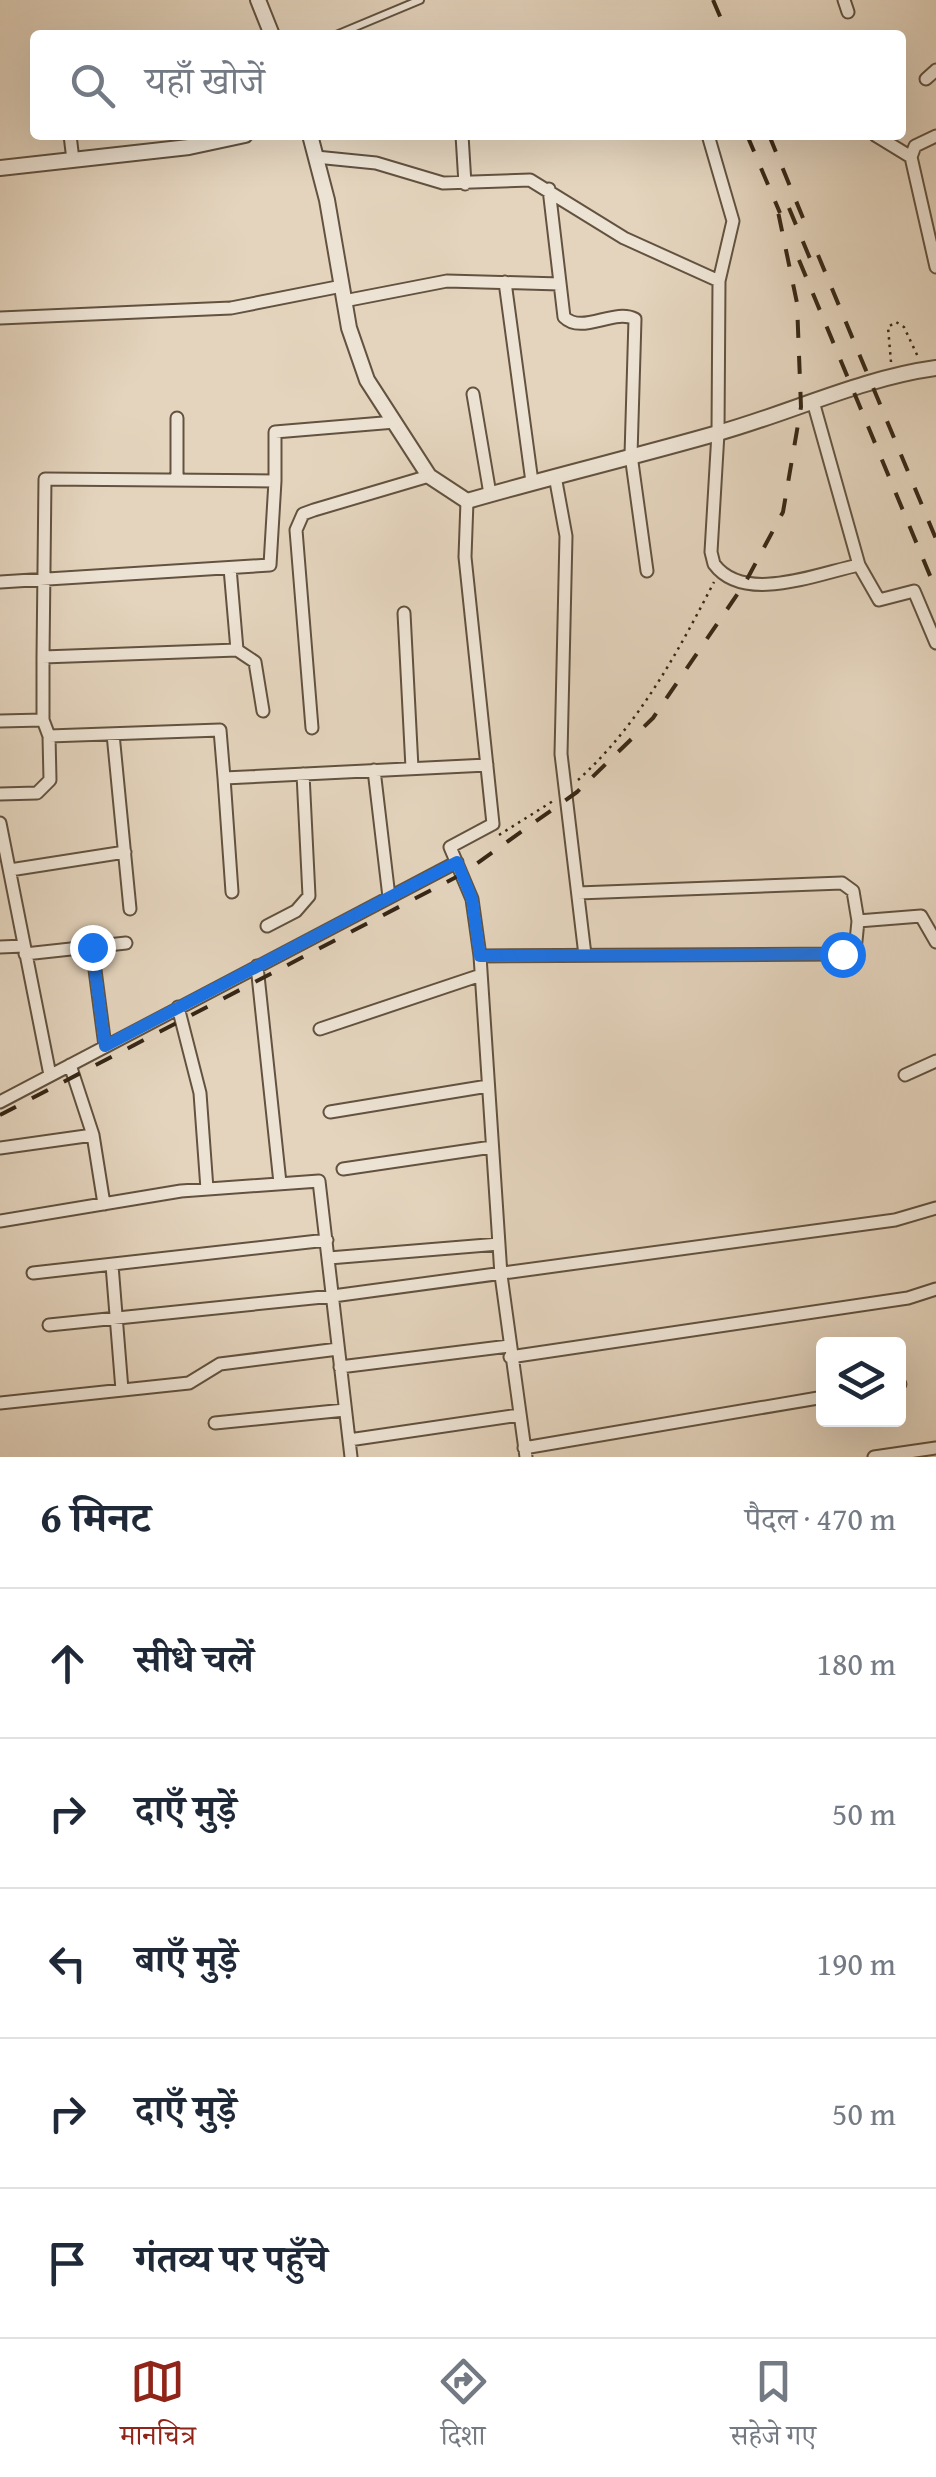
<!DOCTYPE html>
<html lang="hi">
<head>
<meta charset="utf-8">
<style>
  :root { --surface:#fff; --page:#f6f6f7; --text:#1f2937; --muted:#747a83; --line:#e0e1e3; --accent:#8f2418 }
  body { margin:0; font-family:"Gentium Book Plus","Noto Serif Devanagari",serif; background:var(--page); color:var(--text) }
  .controls { position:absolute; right:30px; bottom:30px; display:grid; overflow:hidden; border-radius:10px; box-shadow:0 10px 40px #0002 }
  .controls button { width:90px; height:90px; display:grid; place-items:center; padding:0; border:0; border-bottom:2px solid var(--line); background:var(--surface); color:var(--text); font:50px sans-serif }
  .stop { position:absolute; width:30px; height:30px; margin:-22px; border:8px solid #1a73e8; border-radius:50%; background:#fff }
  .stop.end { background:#1a73e8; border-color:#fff; box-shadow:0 2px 10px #0008 }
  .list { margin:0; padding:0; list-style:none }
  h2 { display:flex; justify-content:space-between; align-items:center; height:130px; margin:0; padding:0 40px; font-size:42px }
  h2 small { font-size:32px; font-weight:400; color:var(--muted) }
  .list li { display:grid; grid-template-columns:65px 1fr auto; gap:30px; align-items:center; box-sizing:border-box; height:150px; padding:0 40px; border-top:2px solid var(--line) }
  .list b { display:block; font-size:38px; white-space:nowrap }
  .list em { font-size:32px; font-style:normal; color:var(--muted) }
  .icon { flex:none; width:55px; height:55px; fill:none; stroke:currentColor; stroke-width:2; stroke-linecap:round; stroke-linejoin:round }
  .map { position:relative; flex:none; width:936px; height:1457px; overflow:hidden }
  .search { position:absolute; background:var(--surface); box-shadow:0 10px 40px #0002; left:30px; right:30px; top:30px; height:110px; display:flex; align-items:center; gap:25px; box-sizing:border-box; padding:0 35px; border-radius:10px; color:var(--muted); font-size:38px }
  .sheet { height:880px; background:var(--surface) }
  nav { display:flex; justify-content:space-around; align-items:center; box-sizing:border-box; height:140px; border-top:2px solid var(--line); background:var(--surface); font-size:28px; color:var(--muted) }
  nav a { display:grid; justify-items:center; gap:5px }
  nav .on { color:var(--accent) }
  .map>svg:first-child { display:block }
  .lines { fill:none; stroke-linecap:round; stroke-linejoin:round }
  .service-casing { stroke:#62523f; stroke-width:10 }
  .minor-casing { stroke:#62523f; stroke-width:15 }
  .tertiary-casing { stroke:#62523f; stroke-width:18 }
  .path { stroke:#362615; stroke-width:2.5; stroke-dasharray:2.5 5; stroke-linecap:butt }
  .service { stroke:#ede3d4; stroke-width:6 }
  .minor { stroke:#ede3d4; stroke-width:11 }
  .tertiary { stroke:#ede3d4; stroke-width:14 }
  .rail { stroke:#362615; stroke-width:4; stroke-dasharray:18 18; stroke-linecap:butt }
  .route { stroke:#1a73e8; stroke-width:12 }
</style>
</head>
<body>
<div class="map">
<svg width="936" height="1457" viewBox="0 0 936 1457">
  <rect width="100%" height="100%" fill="#e4d4bd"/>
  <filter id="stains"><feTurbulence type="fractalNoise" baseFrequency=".002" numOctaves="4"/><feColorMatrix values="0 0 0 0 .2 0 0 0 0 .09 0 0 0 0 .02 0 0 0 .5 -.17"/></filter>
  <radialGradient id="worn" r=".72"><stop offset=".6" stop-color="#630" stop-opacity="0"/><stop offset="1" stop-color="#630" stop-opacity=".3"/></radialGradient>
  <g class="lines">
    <defs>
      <path id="service" d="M336,35L420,0"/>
      <path id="minor" d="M844,0L848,12
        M926,79L936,70
        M70,135L73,160
        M462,135L465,184
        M708,135L733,221L719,281L718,433L711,552L714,564C744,605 819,573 859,565L879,600L914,591L936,643
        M875,135L911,157
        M936,136L915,146L911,157L936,267
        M316,157L376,163L443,183L530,180L624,238L719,281
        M549,189L564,317C582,335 614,308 635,319L631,455L647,571
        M505,282L532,482
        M344,301L447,281L560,284
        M0,318L231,308L342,286
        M473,394L490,494
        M814,405L859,565
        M555,476L566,536L561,754L585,955
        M177,480V418
        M467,501L465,557L493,824L450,847L472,899L480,956L501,1275L526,1457
        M230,568L237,650L43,657L45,479L275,481V432L395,422
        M0,582L270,565L275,481
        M404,613L412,768
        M237,650L255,662L263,711
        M43,720V657
        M0,721L43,720L49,736L50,780L37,793L0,794
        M312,728L296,530L303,514L314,510L429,476
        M113,734L130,909
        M49,736L220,730L224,778L487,765
        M374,770L389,897
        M224,778L232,892
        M0,823L50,1075
        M10,870L125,852
        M578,893L842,883L853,891L858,921L921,916L936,942
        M267,926L296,911L309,896L303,774
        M0,947L24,946
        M92,947L105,1046
        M25,954L126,943
        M480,956L842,954L855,951L858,921
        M257,966L280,1183
        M178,1007L200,1093L207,1189
        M320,1029L481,975
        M70,1065L93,1135L104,1204
        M905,1075L936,1061
        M0,1102L457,862
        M330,1112L488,1086
        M0,1148L93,1135
        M343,1169L492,1147
        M0,1221L181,1191L319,1181L351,1457
        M329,1258L499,1244
        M112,1265L122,1390
        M33,1273L327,1240
        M49,1325L333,1296L895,1220L936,1208
        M510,1357L908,1298L936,1289
        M340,1367L509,1346
        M898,1384H900
        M0,1403L189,1383L220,1364L338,1349
        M215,1423L345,1410
        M349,1440L519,1415
        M524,1448L824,1397
        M874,1457L936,1448"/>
      <path id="tertiary" d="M258,0L272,35
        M310,135L327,200L349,328L367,380L429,476L467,501C550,477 634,457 718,433C790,413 862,378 936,368
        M0,168L189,147L245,135"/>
    </defs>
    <!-- service casing -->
    <use href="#service" class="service-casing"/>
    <!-- minor casing -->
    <use href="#minor" class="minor-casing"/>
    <!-- tertiary casing -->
    <use href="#tertiary" class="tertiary-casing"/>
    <!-- path -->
    <path class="path" d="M891,362L888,327L896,322L904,327L918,357
      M578,780C638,726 678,652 714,582
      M499,835L553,801"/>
    <!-- service -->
    <use href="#service" class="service"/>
    <!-- minor -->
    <use href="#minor" class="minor"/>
    <!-- tertiary -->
    <use href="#tertiary" class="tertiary"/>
    <!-- rail -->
    <path class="rail" d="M713,0L728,35
      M747,135L780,213
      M769,135L803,218
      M789,208L816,273
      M818,255L936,539
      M799,260L936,590
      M0,1115L462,874L577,792L653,718L745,583L783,512L801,407L797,303L776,202"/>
  </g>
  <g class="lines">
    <!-- route -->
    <path class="route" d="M92,947L105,1046L457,862L472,899L480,956L842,954"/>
  </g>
  <rect width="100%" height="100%" filter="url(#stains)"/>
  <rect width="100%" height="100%" fill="url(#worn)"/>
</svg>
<div class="controls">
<button><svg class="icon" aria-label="layers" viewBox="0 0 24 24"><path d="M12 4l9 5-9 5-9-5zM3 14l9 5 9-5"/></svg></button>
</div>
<div class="stop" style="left:842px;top:954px"></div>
<div class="stop end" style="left:92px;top:947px"></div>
<div class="search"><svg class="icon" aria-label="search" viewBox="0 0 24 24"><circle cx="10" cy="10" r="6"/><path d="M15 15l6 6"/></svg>यहाँ खोजें</div>
</div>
<section class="sheet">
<h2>6 मिनट<small>पैदल · 470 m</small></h2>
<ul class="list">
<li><svg class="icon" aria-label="ahead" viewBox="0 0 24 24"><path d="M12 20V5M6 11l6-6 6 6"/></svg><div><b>सीधे चलें</b></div><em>180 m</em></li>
<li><svg class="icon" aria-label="right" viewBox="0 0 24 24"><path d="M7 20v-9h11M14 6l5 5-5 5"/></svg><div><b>दाएँ मुड़ें</b></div><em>50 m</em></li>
<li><svg class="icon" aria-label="left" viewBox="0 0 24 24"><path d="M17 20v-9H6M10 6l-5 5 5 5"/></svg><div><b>बाएँ मुड़ें</b></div><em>190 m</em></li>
<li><svg class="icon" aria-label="right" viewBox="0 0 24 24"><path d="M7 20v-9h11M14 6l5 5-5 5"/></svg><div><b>दाएँ मुड़ें</b></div><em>50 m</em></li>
<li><svg class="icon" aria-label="arrive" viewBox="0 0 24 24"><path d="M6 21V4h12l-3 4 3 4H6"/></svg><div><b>गंतव्य पर पहुँचे</b></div></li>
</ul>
</section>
<nav>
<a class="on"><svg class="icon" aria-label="map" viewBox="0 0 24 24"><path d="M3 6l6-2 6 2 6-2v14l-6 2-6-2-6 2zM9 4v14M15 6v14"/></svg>मानचित्र</a>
<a><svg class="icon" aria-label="directions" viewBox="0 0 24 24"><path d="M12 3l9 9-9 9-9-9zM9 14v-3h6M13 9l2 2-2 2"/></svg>दिशा</a>
<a><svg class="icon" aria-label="saved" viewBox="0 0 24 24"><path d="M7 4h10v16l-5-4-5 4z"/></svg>सहेजे गए</a>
</nav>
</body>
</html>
